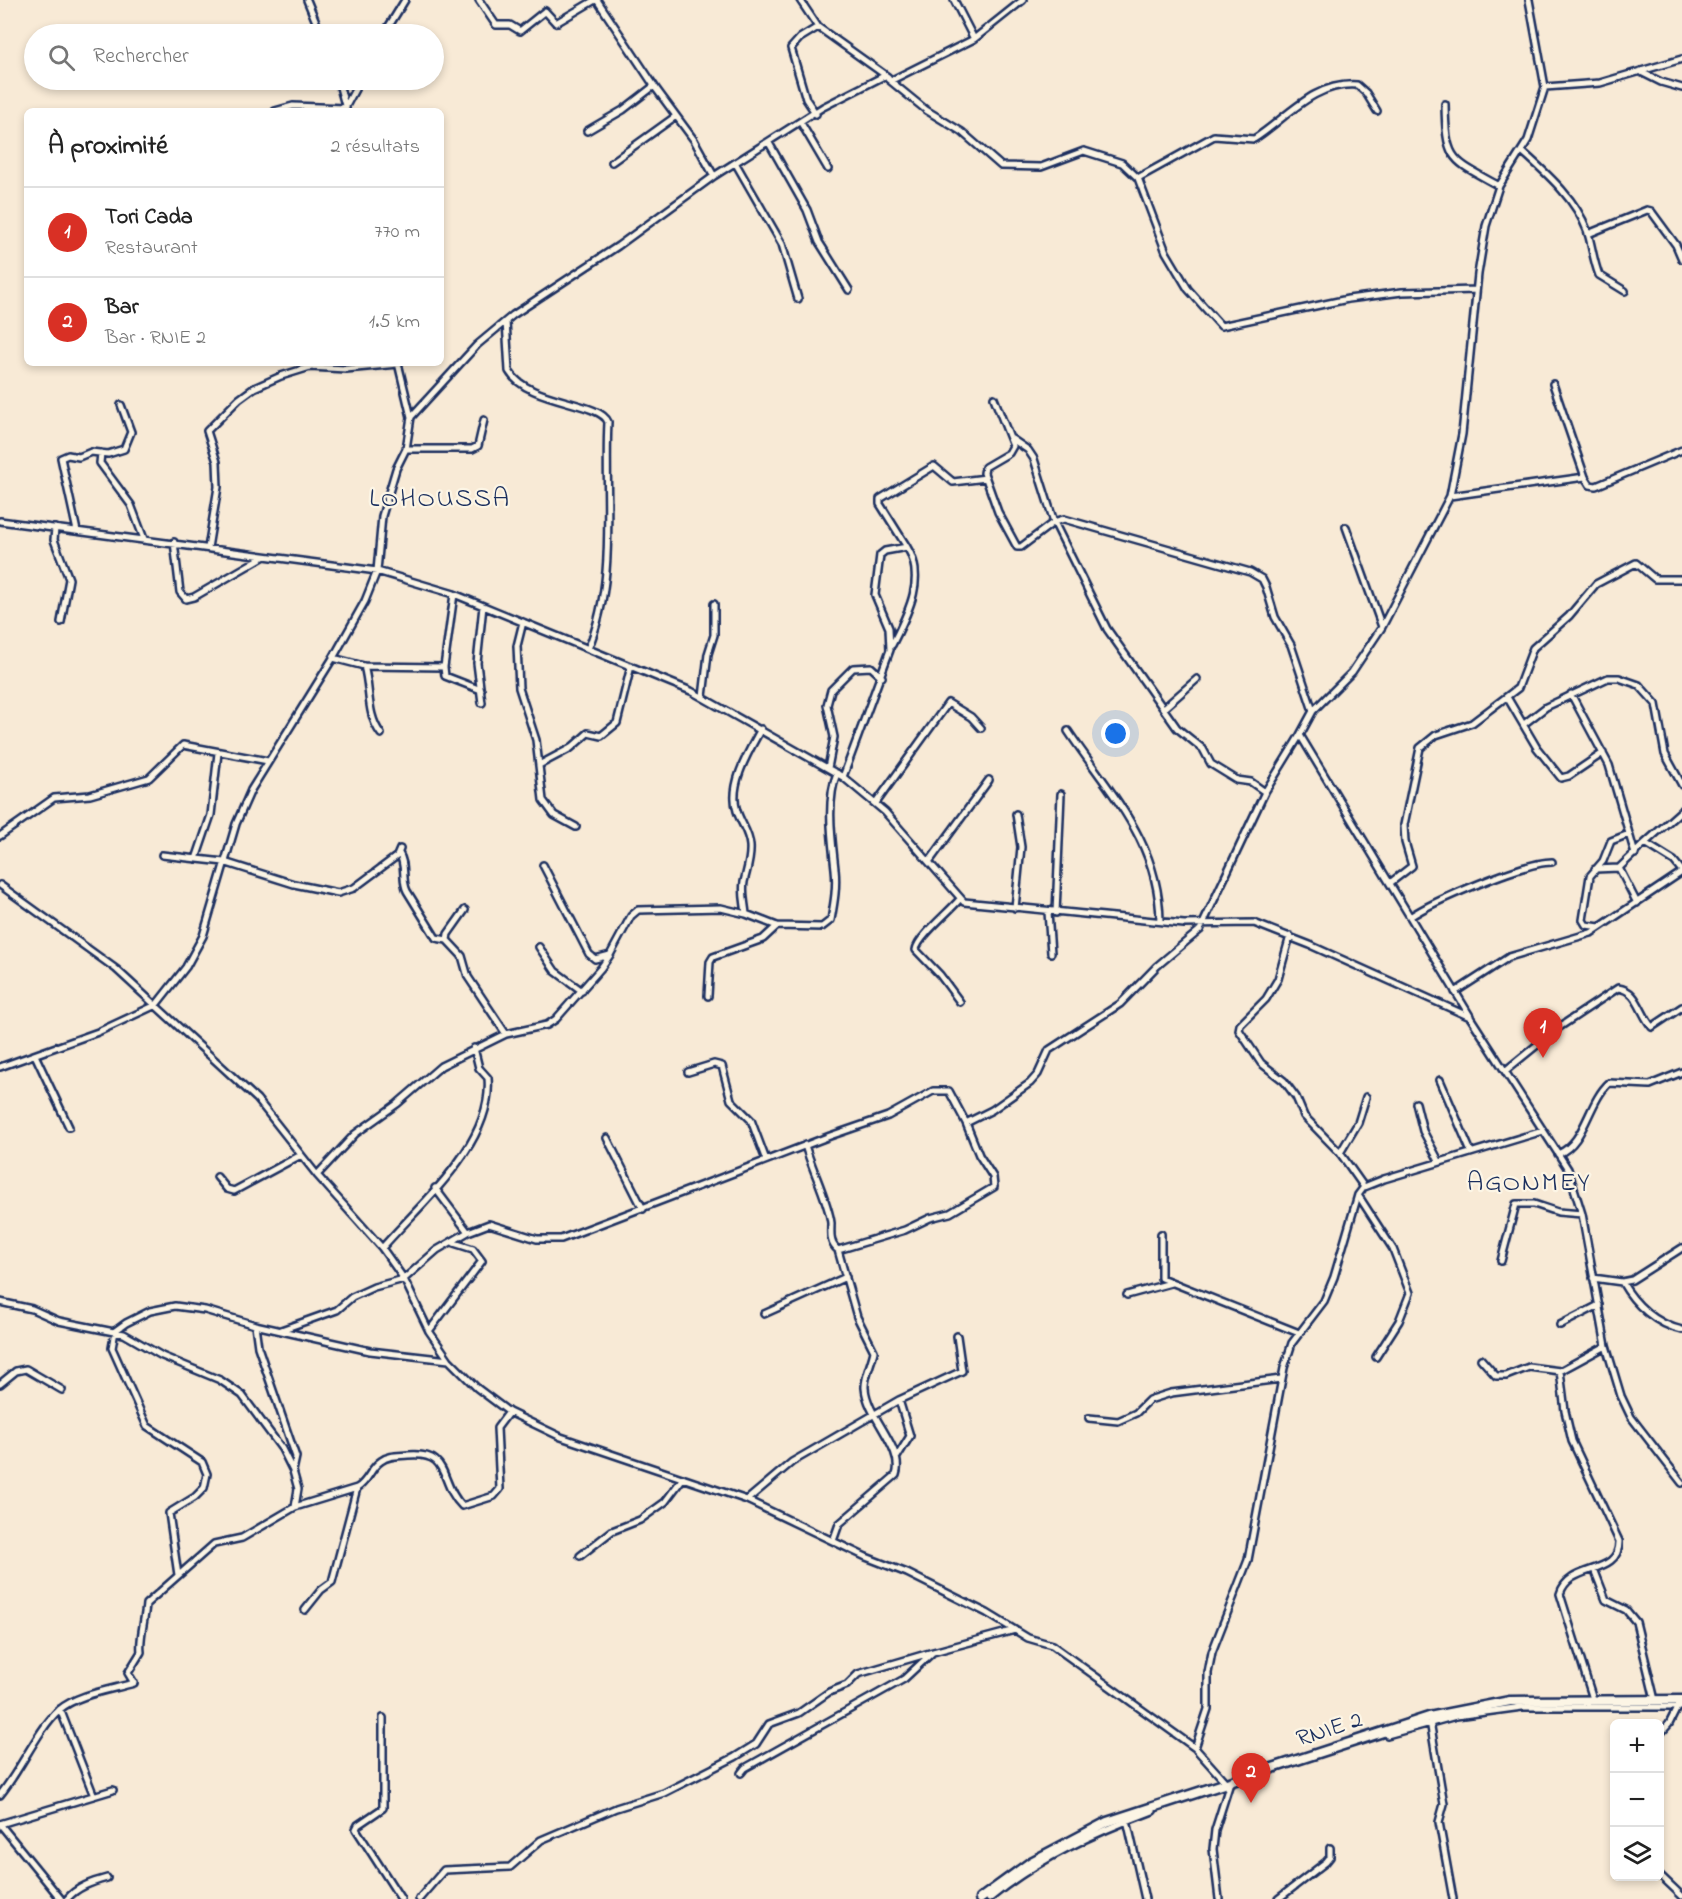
<!DOCTYPE html>
<html lang="fr">
<head>
<meta charset="utf-8">
<style>
  :root { --surface:#fff; --page:#f2f2f2; --text:#222; --muted:#767676; --line:#e0e0e0; --accent:#d93025 }
  body { margin:0; font-family:"Indie Flower",sans-serif; background:var(--page); color:var(--text) }
  .controls { position:absolute; right:18px; bottom:18px; display:grid; overflow:hidden; border-radius:9px; box-shadow:0 3px 9px #0003 }
  .controls button { width:54px; height:54px; display:grid; place-items:center; padding:0; border:0; border-bottom:2px solid var(--line); background:var(--surface); color:var(--text); font:30px sans-serif }
  .you { position:absolute; left:1116px; top:734px; width:21px; height:21px; margin:-15px; border:4px solid #fff; border-radius:50%; background:#1a73e8; box-shadow:0 0 0 9px #1a73e833 }
  .badge { display:grid; place-items:center; width:39px; height:39px; border-radius:50%; background:var(--accent); color:#fff; font-size:20px; font-weight:700 }
  .pin { position:absolute; translate:-50% -50px; filter:drop-shadow(0 2px 3px #0008) }
  .pin::after { content:''; position:absolute; top:32px; width:21px; height:18px; background:inherit; clip-path:polygon(0 0,100% 0,50% 100%) }
  .list { margin:0; padding:0; list-style:none }
  h2 { display:flex; justify-content:space-between; align-items:center; height:78px; margin:0; padding:0 24px; font-size:26px }
  h2 small { font-size:20px; font-weight:400; color:var(--muted) }
  .list li { display:grid; grid-template-columns:39px 1fr auto; gap:18px; align-items:center; box-sizing:border-box; height:90px; padding:0 24px; border-top:2px solid var(--line) }
  .list b { display:block; font-size:22px; white-space:nowrap }
  .list p { margin:0; font-size:20px; white-space:nowrap; color:var(--muted) }
  .list em { font-size:20px; font-style:normal; color:var(--muted) }
  .icon { flex:none; width:33px; height:33px; fill:none; stroke:currentColor; stroke-width:2; stroke-linecap:round; stroke-linejoin:round }
  .map { position:relative; flex:none; width:1682px; height:1899px; overflow:hidden }
  .search { position:absolute; background:var(--surface); box-shadow:0 3px 9px #0003; left:24px; top:24px; width:420px; height:66px; display:flex; align-items:center; gap:15px; box-sizing:border-box; padding:0 21px; border-radius:33px; color:var(--muted); font-size:22px }
  .panel { position:absolute; background:var(--surface); box-shadow:0 3px 9px #0003; left:24px; top:108px; width:420px; height:258px; border-radius:9px }
  .map>svg:first-child { display:block }
  .lines { fill:none; stroke-linecap:round; stroke-linejoin:round }
  .minor-casing { stroke:#1b2f5e; stroke-width:10 }
  .trunk-casing { stroke:#1b2f5e; stroke-width:13 }
  .minor { stroke:#fcf5e5; stroke-width:5 }
  .trunk { stroke:#fcf5e5; stroke-width:8 }
  .labels { text-anchor:middle; stroke-width:4.5; stroke-linejoin:round; paint-order:stroke }
  .street-label { font-size:24px; fill:#1b2f5e; stroke:#fcf5e5 }
  .quarter-label { font-size:27px; letter-spacing:1.5px; fill:#1b2f5e; stroke:#fcf5e5 }
</style>
</head>
<body>
<div class="map">
<svg width="1682" height="1899" viewBox="0 0 1682 1899">
  <rect width="100%" height="100%" fill="#f8ead6"/>
  <filter id="ink" filterUnits="userSpaceOnUse"><feTurbulence type="fractalNoise" baseFrequency=".0167" numOctaves="2"/><feDisplacementMap in="SourceGraphic" scale="12" xChannelSelector="R" yChannelSelector="G"/><feConvolveMatrix kernelMatrix="1 2 1 2 8 2 1 2 1" color-interpolation-filters="sRGB"/></filter>
  <g filter="url(#ink)">
    <g class="lines">
      <defs>
        <path id="minor" d="M307,0L321,34
          M479,0L496,25H510L520,31L545,11L556,23L595,0
          M597,0L657,90L694,140L714,176
          M800,0L818,27L888,77
          M954,0L974,39
          M384,34L405,0
          M1641,72L1661,82L1682,88
          M888,79L926,110L962,132L1001,166L1041,167L1084,151L1122,163L1138,178L1166,252L1188,289L1221,326L1348,299L1402,292L1476,290
          M338,80L346,109
          M1545,87L1600,83L1682,59
          M1445,104C1446,162 1451,159 1499,186
          M275,111L293,106L345,108L360,80
          M816,114L806,99L791,48L800,38L818,27
          M801,123L828,169
          M587,131L623,110L654,86
          M769,143L807,210L819,242L849,290
          M1523,152C1547,174 1575,198 1587,230C1592,245 1593,260 1599,275L1625,291
          M612,162L676,116
          M736,164L782,244L798,299
          M1138,178L1214,136L1254,139C1287,118 1313,82 1357,85L1366,93L1377,111
          M1588,234L1647,210L1651,211L1676,245L1682,259
          M506,321L509,371C527,403 600,401 608,422C604,498 618,578 588,649
          M1553,384L1585,477L1590,485L1596,486L1682,450
          M994,398L1013,446L1009,453L985,467L984,473L998,512L1017,547H1021L1054,522L1064,519L1250,572L1262,579L1266,587L1275,617L1291,645L1313,711
          M411,417L477,345L513,315L618,246L714,176L823,107L884,76L892,80L974,39L1023,0
          M1012,439L1028,450L1034,459L1054,522L1107,629L1177,728L1203,749L1211,764L1237,780L1251,782L1265,792
          M406,449H472L478,446L484,420
          M101,453L100,463L131,505L144,539
          M1450,496L1585,477
          M0,521L377,571L454,594L691,691L843,777L885,812L964,902L1184,924L1254,923L1310,945L1470,1017L1568,1169L1582,1214L1606,1346L1621,1396L1631,1417L1682,1483
          M1346,527L1382,627
          M55,528L54,540L69,579L61,622
          M77,531L61,458L68,455L79,457L91,452L108,454L124,449L131,432L121,405
          M174,542L180,592L186,599L194,597L263,557
          M208,548L218,487L217,462L207,431L239,399L254,388L281,376L310,367L346,369L398,364
          M523,622L517,646L519,688L536,740L543,800L554,815L576,827
          M892,645C907,615 927,579 907,547
          M333,658L364,666L444,667L454,594
          M364,666C371,690 366,714 381,734
          M444,667L445,676L481,690
          M1571,694L1609,765L1635,854
          M703,697L708,654L714,635V604
          M1507,697L1537,748L1561,778L1569,776L1603,753
          M482,703L477,663L483,606
          M1164,708L1197,679
          M1524,724L1546,707L1608,678H1619L1639,685L1656,704L1665,754L1682,785
          M761,729C749,751 728,785 737,811C741,824 749,832 750,846C751,859 747,869 744,882C742,893 745,903 746,914L777,926L822,927L831,920C834,903 837,887 835,869C832,840 826,801 837,773
          M1068,731C1110,794 1159,841 1160,921
          M539,765L571,748L588,733L601,736L617,723L631,666
          M828,768L834,737L827,705L831,690L853,668L871,667L882,677
          M843,777L890,650L889,628L875,595L880,555L885,551L907,547L880,504V499L934,466L953,482L986,478
          M876,803L948,703L971,717L981,728
          M1682,810L1645,843L1674,861L1682,871
          M0,836L54,798L90,795L149,778L183,745L268,761
          M399,853C407,866 401,879 407,891L436,938L447,940
          M162,855L224,862L294,884L338,893L354,888L397,856L400,849
          M196,859L211,815L218,753
          M929,862L989,780
          M543,865L589,954L595,959L610,955L631,916L638,910L721,908L746,914
          M1619,868L1637,903
          M1595,869L1619,868L1645,843
          M1390,883L1412,866L1405,842L1404,825L1420,748L1436,735L1472,723L1518,688L1533,648L1569,616L1596,584L1636,563L1655,579H1682
          M0,885L116,969L257,1099L317,1175L382,1248L404,1279L429,1331L449,1360L477,1388L509,1412L561,1437L747,1500L866,1557L907,1573L987,1613L1028,1638L1052,1645L1195,1748L1229,1786L1215,1830L1213,1849L1219,1899
          M959,900C949,912 917,938 916,950L940,975L960,1002
          M1015,908L1021,847L1016,814
          M465,910L448,934L447,940L462,956L468,977L506,1034
          M1048,912L1051,953
          M1056,913L1061,794
          M1410,917C1433,901 1525,862 1552,862
          M1600,927L1586,925L1583,920L1590,876L1603,861L1611,841L1629,834
          M1290,936L1278,979L1266,999L1240,1025L1239,1030L1261,1063L1284,1081L1296,1097L1304,1116L1340,1153L1364,1187
          M539,947L555,971L582,991
          M1455,992L1509,957L1591,933L1682,872
          M708,996L710,962L713,957L763,939L777,926
          M1470,1016L1300,735L1313,711L1352,672L1382,627L1450,496L1462,434L1478,274L1486,226L1499,186L1528,140L1545,87L1529,0
          M35,1055L69,1127
          M0,1067L98,1032L156,1005L186,967L203,936L236,824L251,790L333,658L365,601L377,571L382,516L396,469L406,449L411,417L398,363
          M1505,1071L1558,1028L1618,988C1638,990 1640,1014 1652,1027L1682,1007
          M688,1072L714,1064L722,1066L731,1100L751,1120L766,1160
          M1440,1080L1471,1152
          M1416,1103L1423,1131L1439,1161
          M966,1123L992,1110L1030,1083L1038,1074L1049,1050L1120,1004L1157,966L1200,930L1265,792L1300,735
          M607,1138L643,1209
          M805,1145C811,1167 829,1203 831,1223C831,1233 829,1243 838,1250L857,1317L874,1351C872,1362 864,1378 865,1388C867,1417 905,1449 896,1475L839,1524L833,1541
          M1340,1153L1358,1123L1366,1097
          M1558,1154C1585,1144 1588,1102 1609,1083L1650,1085L1682,1072
          M317,1175L355,1134L397,1104L441,1066L506,1034L547,1025L556,1019L601,968L610,955
          M217,1177L227,1189L234,1191L301,1155
          M435,1188L468,1232
          M1358,1195L1393,1249L1410,1293L1399,1321L1376,1357
          M1161,1234V1278L1299,1333
          M382,1248C421,1203 494,1143 488,1078L479,1068L474,1048
          M1501,1261L1516,1204H1534L1558,1212L1582,1214
          M1593,1278L1622,1282C1635,1305 1656,1324 1682,1330
          M1622,1282L1632,1280L1682,1248
          M1127,1295L1171,1283
          M0,1302L32,1309L59,1321L124,1334L162,1356L220,1380L242,1395L282,1449L293,1471L298,1489L295,1507
          M764,1314L846,1277
          M255,1325L258,1347L296,1457L293,1471
          M1560,1325L1599,1305
          M281,1330L337,1310L352,1297L374,1287L404,1279L437,1250L468,1232L489,1224L537,1239H561L830,1136L888,1116L933,1091H949L966,1123L979,1155L993,1177L994,1187L950,1213L930,1218L905,1230L838,1250
          M429,1331L482,1261L473,1249L454,1243
          M1481,1359L1496,1376H1506L1529,1367L1560,1371L1606,1346
          M1560,1371L1565,1411L1572,1441L1619,1541C1620,1577 1569,1562 1560,1594L1593,1699
          M0,1384L16,1371L26,1369L62,1390
          M1089,1418L1118,1421L1136,1413L1149,1400L1171,1393L1281,1379
          M897,1457L910,1436L899,1400
          M747,1500L792,1462L899,1400L962,1371L957,1336
          M580,1556L612,1531L640,1520L665,1502L683,1478
          M1594,1569L1606,1600L1626,1610L1636,1622L1655,1700
          M178,1575L169,1513L195,1497L204,1488L207,1474L202,1462L147,1426L112,1348L115,1331L126,1323L150,1311L175,1306L205,1310L255,1325L370,1351L449,1360
          M305,1610L321,1590L332,1582L357,1488
          M60,1709L94,1796
          M383,1718V1808L358,1825L356,1829L401,1899
          M1430,1721L1444,1804L1439,1822L1453,1899
          M1660,1734L1669,1724L1678,1706
          M1387,1735L1456,1716L1522,1707H1682
          M1195,1748L1208,1709V1673L1212,1652L1248,1560L1284,1368L1292,1343L1324,1301L1334,1277L1358,1195L1364,1187L1384,1179L1543,1131
          M741,1773L745,1768L904,1679L933,1652L1015,1630
          M0,1795C20,1771 38,1729 59,1710C78,1694 110,1690 134,1683L128,1673L141,1652C139,1638 145,1620 146,1604L214,1544L242,1538L295,1507L357,1488C369,1481 370,1468 381,1461C389,1455 398,1456 408,1455C452,1451 438,1482 462,1506L494,1496L500,1489L497,1428L509,1412
          M1127,1820L1145,1899
          M0,1824L113,1790
          M0,1824L61,1899
          M1660,1875L1682,1896
          M67,1899C77,1887 92,1882 107,1878
          M419,1899L444,1870L510,1867L541,1840L616,1808L664,1793L735,1757L756,1744L769,1724L799,1713L829,1692L847,1685L858,1674L933,1652
          M989,1899C1037,1859 1094,1833 1153,1811
          M1278,1899L1326,1862L1330,1857V1848"/>
        <path id="trunk" d="M980,1899L1031,1862L1107,1822L1429,1717L1510,1701L1682,1700"/>
      </defs>
      <!-- minor casing -->
      <use href="#minor" class="minor-casing"/>
      <!-- trunk casing -->
      <use href="#trunk" class="trunk-casing"/>
      <!-- minor -->
      <use href="#minor" class="minor"/>
      <!-- trunk -->
      <use href="#trunk" class="trunk"/>
    </g>
  </g>
  <g class="labels">
    <!-- street labels -->
    <g class="street-label">
      <text transform="translate(1329 1728) rotate(-18)" y="8">RNIE 2</text>
    </g>
    <!-- quarter labels -->
    <g class="quarter-label">
      <text x="440" y="506">LOHOUSSA</text>
      <text x="1529" y="1190">AGONMEY</text>
    </g>
  </g>
</svg>
<div class="controls">
<button>+</button>
<button>−</button>
<button><svg class="icon" aria-label="layers" viewBox="0 0 24 24"><path d="M12 4l9 5-9 5-9-5zM3 14l9 5 9-5"/></svg></button>
</div>
<div class="you"></div>
<div class="pin badge" style="left:1543px;top:1058px">1</div>
<div class="pin badge" style="left:1251px;top:1803px">2</div>
<div class="search"><svg class="icon" aria-label="search" viewBox="0 0 24 24"><circle cx="10" cy="10" r="6"/><path d="M15 15l6 6"/></svg>Rechercher</div>
<section class="panel">
<h2>À proximité<small>2 résultats</small></h2>
<ul class="list">
<li><span class="badge">1</span><div><b>Tori Cada</b><p>Restaurant</p></div><em>770 m</em></li>
<li><span class="badge">2</span><div><b>Bar</b><p>Bar · RNIE 2</p></div><em>1.5 km</em></li>
</ul>
</section>
</div>
</body>
</html>
